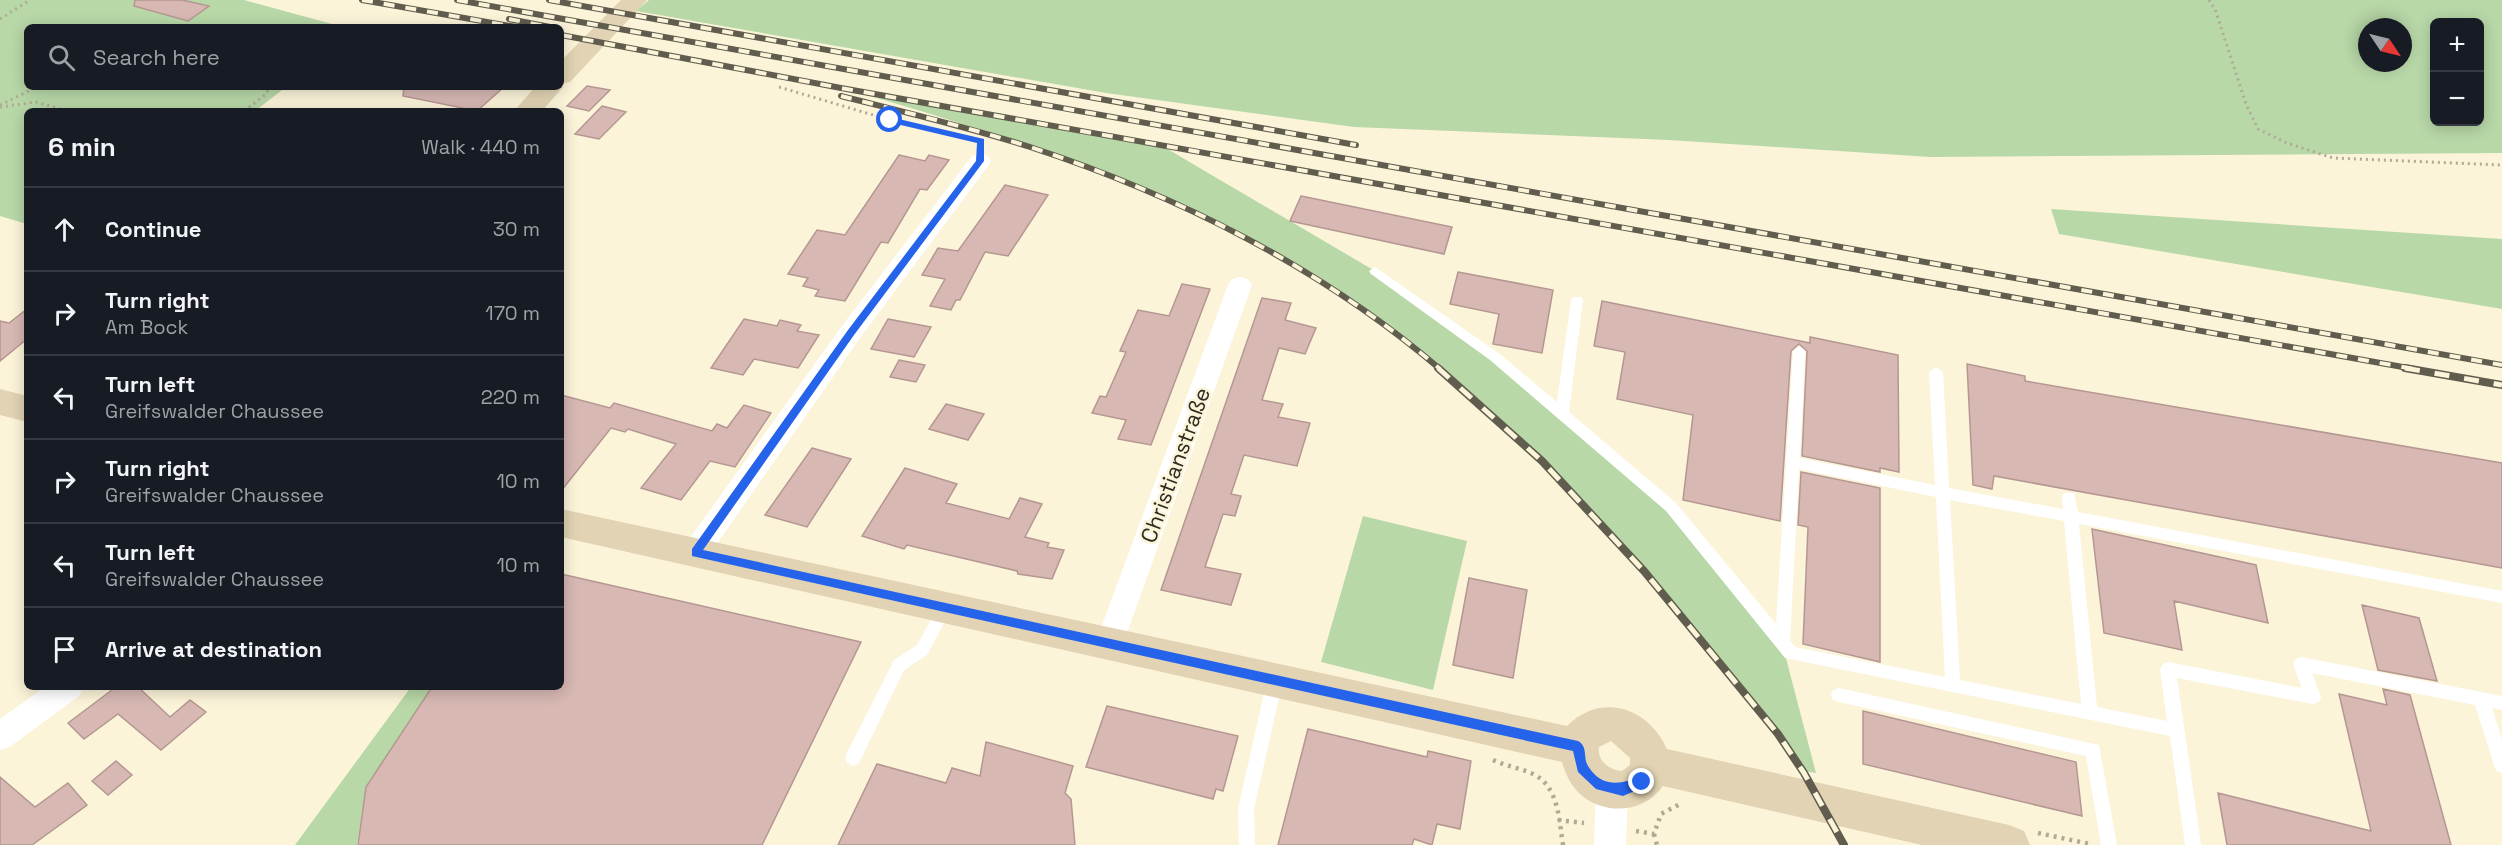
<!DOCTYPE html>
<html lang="en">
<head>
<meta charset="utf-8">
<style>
  :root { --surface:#171b24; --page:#242831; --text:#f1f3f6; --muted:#9ea1a6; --line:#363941 }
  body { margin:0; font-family:"Space Grotesk",sans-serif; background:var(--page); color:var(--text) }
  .controls { position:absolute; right:18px; top:18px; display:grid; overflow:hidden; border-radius:9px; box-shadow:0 3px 15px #0003 }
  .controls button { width:54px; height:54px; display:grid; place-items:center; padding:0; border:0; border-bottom:2px solid var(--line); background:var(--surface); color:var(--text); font:30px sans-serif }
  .compass { position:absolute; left:2358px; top:18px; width:54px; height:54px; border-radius:50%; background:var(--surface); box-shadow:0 3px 15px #0003; rotate:125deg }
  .stop { position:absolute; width:18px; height:18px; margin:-14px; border:4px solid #2563eb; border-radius:50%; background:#fff }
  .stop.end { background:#2563eb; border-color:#fff; box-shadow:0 2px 6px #0008 }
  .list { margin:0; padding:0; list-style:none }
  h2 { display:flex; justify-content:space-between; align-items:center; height:78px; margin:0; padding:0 24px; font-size:26px }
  h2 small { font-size:20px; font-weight:400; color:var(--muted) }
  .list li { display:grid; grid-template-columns:39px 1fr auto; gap:18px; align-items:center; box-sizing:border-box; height:84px; padding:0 24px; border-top:2px solid var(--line) }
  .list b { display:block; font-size:22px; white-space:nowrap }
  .list p { margin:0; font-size:20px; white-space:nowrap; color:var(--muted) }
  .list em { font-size:20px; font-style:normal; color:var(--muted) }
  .icon { flex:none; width:33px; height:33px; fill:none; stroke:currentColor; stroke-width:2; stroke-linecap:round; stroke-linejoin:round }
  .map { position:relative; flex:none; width:2502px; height:845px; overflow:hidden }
  .search { position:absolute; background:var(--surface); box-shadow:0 3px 15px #0003; left:24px; top:24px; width:540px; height:66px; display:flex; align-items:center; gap:15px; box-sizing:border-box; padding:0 21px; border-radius:9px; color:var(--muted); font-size:22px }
  .panel { position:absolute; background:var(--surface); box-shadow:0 3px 15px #0003; left:24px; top:108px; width:540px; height:582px; border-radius:9px }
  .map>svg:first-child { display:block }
  .green { fill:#b8d8a8; fill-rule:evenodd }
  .building { fill:#d7b8b3; stroke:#b59792; stroke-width:1.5 }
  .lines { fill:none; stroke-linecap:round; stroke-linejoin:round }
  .path-far1 { stroke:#afaa95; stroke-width:3; stroke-dasharray:2 4; stroke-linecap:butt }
  .path { stroke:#afaa95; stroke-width:4.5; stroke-dasharray:3 5; stroke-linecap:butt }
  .lane { fill:#fff; fill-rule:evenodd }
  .street { fill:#fff; fill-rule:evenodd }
  .secondary { fill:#e1d3b3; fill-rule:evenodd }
  .rail-far1-casing { stroke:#605d4f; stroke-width:6 }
  .rail-casing { stroke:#605d4f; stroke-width:8 }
  .rail-far1 { stroke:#fbf4d9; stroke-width:4; stroke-dasharray:11; stroke-linecap:butt }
  .rail { stroke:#fbf4d9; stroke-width:5; stroke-dasharray:15; stroke-linecap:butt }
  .route { fill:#2563eb }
  .labels { text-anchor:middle; stroke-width:5; stroke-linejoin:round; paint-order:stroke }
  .street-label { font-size:22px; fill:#2d2b21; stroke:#fbf4d9 }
</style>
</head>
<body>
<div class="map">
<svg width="2502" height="845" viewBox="0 0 2502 845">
  <rect width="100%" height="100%" fill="#fbf4d9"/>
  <!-- green -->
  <path class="green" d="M0,0H244L343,27H27V87H286L255,111H27V224L0,216Z
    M649,0H2502V153L1930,157L1669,140L1354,127L1106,93L636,11ZM2434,22H2480V122H2434ZM2367,27H2403V63H2367Z
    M841,88L1159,144L1375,271L1495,357L1671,507L1782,643L1816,773L1805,771C1731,675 1658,576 1573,490C1489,406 1395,326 1293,265C1257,243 1218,225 1179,207C1070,158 956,119 841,88Z
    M2051,209L2502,239V309L2059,234Z
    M1363,516L1467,541L1433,690L1321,662Z
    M411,687H432L366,787L357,845H295Z"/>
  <!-- building -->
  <path class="building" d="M135,0H182L209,6L188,21L134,6Z
    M587,86L610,90L589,111L567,106Z
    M404,87H504L477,111L403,96Z
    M602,106L626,112L599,139L575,134Z
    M899,155L925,161L929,155L949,160L927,190L920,189L888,243L881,242L845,301L815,296L819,290L803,286L808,278L788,274L817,230L845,235Z
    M1005,185L1048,195L1008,256L985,252L960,300H956L951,310L930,306L945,279L922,275L938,248L958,251Z
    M1301,196L1452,227L1444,254L1290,221Z
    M1458,272L1553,290L1542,353L1493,344L1499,314L1450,304Z
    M1182,284L1210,289L1151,445L1118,439L1126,420L1092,413L1100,396L1106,397L1126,352L1120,351L1138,310L1169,316Z
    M1262,298L1291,303L1285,320L1316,328L1305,354L1279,348L1262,400L1283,404L1278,417L1310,423L1297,466L1244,455L1231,494L1241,496L1235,516L1223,514L1205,567L1241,574L1231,605L1161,590Z
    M1602,301L1810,343V337L1898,355L1899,472L1880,468V472L1802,456L1807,351L1799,344L1791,351L1780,521L1683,500L1693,415L1617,399L1625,352L1594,346Z
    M27,309V339L0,361V321L9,323Z
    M744,319L777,326L780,320L801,325L797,331L819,335L798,368L754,359L743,375L711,368Z
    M888,319L931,327L914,357L871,349Z
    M899,360L925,365L916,382L890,377Z
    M1967,364L2025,376V381L2502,463V568L1994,476L1992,489L1973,485Z
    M561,395L610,408L614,403L712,431L717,424L727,428L744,405L771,413L735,467L710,461L681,500L641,488L676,444L628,429L625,432L611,428L561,491Z
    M946,404L984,414L968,440L929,429Z
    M812,448L851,459L807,527L765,515Z
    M905,468L957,484L946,503L1009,519L1020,498L1042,504L1025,537L1049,543L1047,547L1064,550L1052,579L1018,574L1017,571L907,545L904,549L862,536Z
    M1801,472L1880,488V662L1803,644L1808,527L1798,525Z
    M2092,529L2256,565L2268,623L2174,601L2182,650L2104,633Z
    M561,574L861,642L762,845H358L366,787L432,687H561Z
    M1469,578L1527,590L1513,678L1453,665Z
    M2362,605L2419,618L2437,681L2378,670Z
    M116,687H138L170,717L190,700L206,712L161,750L118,714L84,739L68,723Z
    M2383,689L2410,695L2451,845H2227L2218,793L2371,831L2339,694L2387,705Z
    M1107,706L1238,736L1223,791L1216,789L1213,799L1086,767Z
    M1863,711L2076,762L2082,816L1863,764Z
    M1308,729L1427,757L1428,751L1471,761L1460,829L1437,824L1432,845L1414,839L1412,845H1278Z
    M986,742L1073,766L1065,793L1071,799L1075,845H838L877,764L946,783L952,768L980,776Z
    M116,761L132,775L108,795L92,781Z
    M0,777L35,807L68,783L87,805L32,845H0Z"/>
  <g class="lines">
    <!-- path-far1 -->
    <path class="path-far1" d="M2209,0L2215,9L2246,104L2258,129L2287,143L2333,158L2502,165
      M0,19L30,0
      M779,87L890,120L981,142
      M0,105L37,87
      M0,107L36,102L67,111
      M244,111L265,95L270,87"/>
    <!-- path -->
    <path class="path" d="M1493,760C1506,766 1520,768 1533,774C1559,786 1559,821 1563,845
      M1558,820L1584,823
      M1636,831L1654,834L1661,814L1680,804
      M2038,833L2090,844
      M1654,834L1657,845"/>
    <!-- lane -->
    <path class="lane" d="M1375,267L1500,354L1557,402L1571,300L1573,297H1581L1583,300L1569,412L1676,503L1776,624L1793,351L1799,346L1805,351L1800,458L1935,485L1929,372L1936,367L1943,372L1949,488L2063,509L2062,497L2064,493H2074L2078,512L2502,591V603L2079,524L2097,707L2167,721L2160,669L2163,664L2168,662L2302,688L2293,664L2296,659L2301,657L2502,696V710L2492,708L2502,740V773L2496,770L2494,765L2475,705L2312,673L2321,697L2319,702L2313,704L2177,678L2201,845H2185L2170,736L1785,658L1666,511L1490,360L1371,274L1369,271ZM1799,469L1936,497L1945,677L1795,647L1790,641ZM1950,500L2064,521L2081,704L1960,680Z
      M945,602L950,603L952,608L927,655L904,670L859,763L853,766L847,763L845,758L847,753L894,660L917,645L940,603Z
      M1275,673L1281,675L1283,680L1254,809L1255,845H1239L1238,809L1267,680L1269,675Z
      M1839,688L2099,745L2117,845H2101L2086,756L1839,702L1833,700L1831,695L1833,690Z"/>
    <!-- street -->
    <path class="street" d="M980,154L988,156L991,161L988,166L860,338L705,561L695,565L685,561L681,553L685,545L842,326L972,156Z
      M1240,277L1248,279L1252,285L1123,644L1119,653L1109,657L1099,653L1095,644L1228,285L1232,279Z
      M45,687H84L79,696L11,746L0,750V719Z
      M1612,775L1623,780L1628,790L1626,845H1594L1596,790L1601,780Z"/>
    <!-- secondary -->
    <path class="secondary" d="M621,0H647L570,82L561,84L563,87L542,111H514L535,87H561V61Z
      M0,389L27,396V422L0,415Z
      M561,509L1567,726C1601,692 1648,707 1667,749L2009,825L2024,831L2030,845H1922L1663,786C1644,813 1605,816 1580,794C1571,786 1565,773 1562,762L561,537ZM1611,741L1630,758V765L1622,771C1609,770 1597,761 1599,747Z"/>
    <defs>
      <path id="rail-far1" d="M362,0L516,27
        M457,0L2502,365
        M549,0L1356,145
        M509,19L550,27
        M561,35L841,88L2414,369
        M841,96C904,112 968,127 1030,147C1177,195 1322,268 1440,369"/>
      <path id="rail" d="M1438,368L1542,461L1644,571L1778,734L1804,773L1844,845
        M2405,368L2502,385"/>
    </defs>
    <!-- rail-far1 casing -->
    <use href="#rail-far1" class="rail-far1-casing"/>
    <!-- rail casing -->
    <use href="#rail" class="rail-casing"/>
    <!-- rail-far1 -->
    <use href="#rail-far1" class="rail-far1"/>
    <!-- rail -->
    <use href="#rail" class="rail"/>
  </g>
  <!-- route -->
  <path class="route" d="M890,117L984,139V161L854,335L703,550L1578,741C1588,746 1583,758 1588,766C1602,789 1622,784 1642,776L1646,778V786L1623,796L1596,789L1578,772L1573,751L692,556V549L848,330L976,161L977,143L888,122Z"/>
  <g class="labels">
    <!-- street labels -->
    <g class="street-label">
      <text transform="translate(1175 465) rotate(-70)" y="8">Christianstraße</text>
    </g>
  </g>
</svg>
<div class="controls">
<button>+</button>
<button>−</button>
</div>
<svg class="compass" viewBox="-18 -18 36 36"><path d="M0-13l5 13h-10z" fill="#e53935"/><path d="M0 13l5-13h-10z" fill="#9ea1a6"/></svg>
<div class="stop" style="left:890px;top:120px"></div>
<div class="stop end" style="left:1642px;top:782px"></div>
<div class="search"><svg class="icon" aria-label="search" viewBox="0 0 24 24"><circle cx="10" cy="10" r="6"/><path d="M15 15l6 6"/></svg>Search here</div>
<section class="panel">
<h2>6 min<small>Walk · 440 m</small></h2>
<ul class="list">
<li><svg class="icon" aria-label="ahead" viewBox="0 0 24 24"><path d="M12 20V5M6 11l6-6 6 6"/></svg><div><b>Continue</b></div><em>30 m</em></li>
<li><svg class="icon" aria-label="right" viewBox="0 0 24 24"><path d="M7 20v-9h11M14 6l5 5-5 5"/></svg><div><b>Turn right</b><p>Am Bock</p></div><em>170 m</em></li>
<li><svg class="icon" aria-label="left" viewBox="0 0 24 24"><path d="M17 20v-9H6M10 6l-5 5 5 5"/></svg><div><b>Turn left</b><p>Greifswalder Chaussee</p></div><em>220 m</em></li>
<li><svg class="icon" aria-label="right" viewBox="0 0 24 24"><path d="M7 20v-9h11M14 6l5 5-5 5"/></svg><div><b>Turn right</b><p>Greifswalder Chaussee</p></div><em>10 m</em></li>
<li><svg class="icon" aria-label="left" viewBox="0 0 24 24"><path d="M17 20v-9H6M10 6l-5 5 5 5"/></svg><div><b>Turn left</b><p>Greifswalder Chaussee</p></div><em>10 m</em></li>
<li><svg class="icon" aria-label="arrive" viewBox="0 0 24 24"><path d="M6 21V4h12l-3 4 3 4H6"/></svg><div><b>Arrive at destination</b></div></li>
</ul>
</section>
</div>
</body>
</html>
